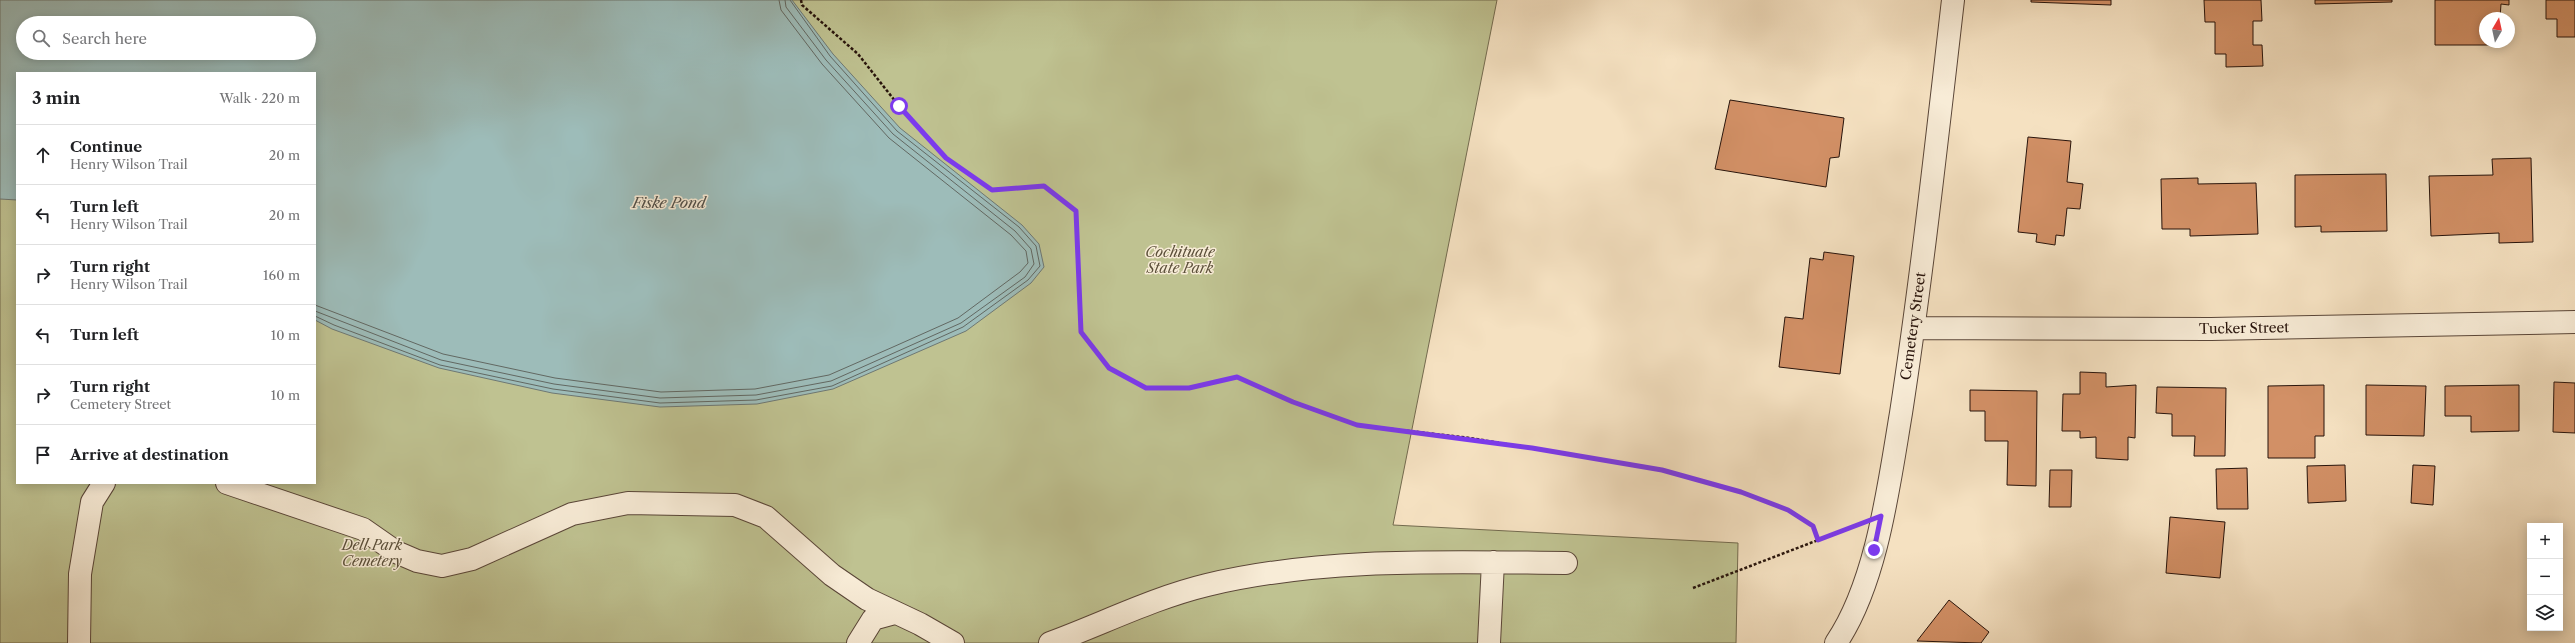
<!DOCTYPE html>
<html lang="en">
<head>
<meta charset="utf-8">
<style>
  :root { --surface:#fff; --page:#f2f2f2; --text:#202124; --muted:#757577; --line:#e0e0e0 }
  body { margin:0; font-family:"Libre Caslon Text",serif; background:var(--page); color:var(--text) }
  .controls { position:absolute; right:12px; bottom:12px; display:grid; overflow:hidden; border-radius:0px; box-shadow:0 2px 10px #0003 }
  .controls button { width:36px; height:36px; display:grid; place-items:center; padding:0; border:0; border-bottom:1px solid var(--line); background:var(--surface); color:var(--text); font:20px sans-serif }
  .compass { position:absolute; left:2479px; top:12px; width:36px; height:36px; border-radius:50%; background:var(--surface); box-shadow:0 2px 10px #0003; rotate:9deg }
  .stop { position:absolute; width:12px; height:12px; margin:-9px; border:3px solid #7c3aed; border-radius:50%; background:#fff }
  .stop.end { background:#7c3aed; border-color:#fff; box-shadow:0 1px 4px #0008 }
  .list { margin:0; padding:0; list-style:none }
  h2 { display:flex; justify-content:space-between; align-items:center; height:52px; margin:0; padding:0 16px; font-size:17px }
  h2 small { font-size:13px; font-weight:400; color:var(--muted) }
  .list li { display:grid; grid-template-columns:26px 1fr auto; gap:12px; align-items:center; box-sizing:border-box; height:60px; padding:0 16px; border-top:1px solid var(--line) }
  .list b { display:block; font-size:15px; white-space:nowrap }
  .list p { margin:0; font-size:13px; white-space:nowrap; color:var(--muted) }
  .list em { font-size:13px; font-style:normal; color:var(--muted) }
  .icon { flex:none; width:22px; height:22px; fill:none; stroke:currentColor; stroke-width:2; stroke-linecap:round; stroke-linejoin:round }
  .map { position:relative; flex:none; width:2575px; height:643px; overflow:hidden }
  .search { position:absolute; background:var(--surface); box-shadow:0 2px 10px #0003; left:16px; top:16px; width:300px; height:44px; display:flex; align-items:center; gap:10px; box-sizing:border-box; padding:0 14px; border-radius:22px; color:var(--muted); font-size:15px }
  .panel { position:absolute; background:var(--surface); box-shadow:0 2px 10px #0003; left:16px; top:72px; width:300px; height:412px; border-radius:0px }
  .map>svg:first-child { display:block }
  .green { fill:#bfc291; stroke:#736a4e; fill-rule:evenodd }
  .water { fill:#9dbcb9; stroke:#6e7873; fill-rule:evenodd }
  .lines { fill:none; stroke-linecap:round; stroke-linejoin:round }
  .shore { stroke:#626862; stroke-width:1 }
  .building { fill:#d29066; stroke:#27130b }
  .service-casing { stroke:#5a4638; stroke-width:24 }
  .minor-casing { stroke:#5a4638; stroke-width:24 }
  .path { stroke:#27130b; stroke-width:2.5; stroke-dasharray:3 2; stroke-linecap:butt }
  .service { stroke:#f8ecd7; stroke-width:22 }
  .minor { stroke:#f8ecd7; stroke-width:22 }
  .route { stroke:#7c3aed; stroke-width:5 }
  .labels { text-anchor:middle; stroke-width:3; stroke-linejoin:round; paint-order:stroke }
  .park-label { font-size:14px; font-style:italic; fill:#5c503a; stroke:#f8ecd7 }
  .street-label { font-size:14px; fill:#27130b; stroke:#f8ecd7 }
  .water-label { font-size:15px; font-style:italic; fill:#504e48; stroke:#f8ecd7 }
</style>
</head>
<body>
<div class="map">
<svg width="2575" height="643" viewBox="0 0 2575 643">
  <rect width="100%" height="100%" fill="#f5e1c1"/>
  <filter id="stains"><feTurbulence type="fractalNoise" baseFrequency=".005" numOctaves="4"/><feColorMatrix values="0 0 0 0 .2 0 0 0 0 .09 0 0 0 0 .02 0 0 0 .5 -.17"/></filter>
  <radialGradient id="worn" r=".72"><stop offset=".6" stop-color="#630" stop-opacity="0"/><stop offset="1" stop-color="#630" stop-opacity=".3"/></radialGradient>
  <!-- green -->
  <path class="green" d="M0,0H1497L1393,525L1738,543L1736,643H0ZM23,23H309V53H23ZM17,73H315V483H17Z"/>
  <!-- water -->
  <path class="water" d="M0,0H792L833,54L900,128L1022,225L1039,244L1044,267L1031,283L966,331L833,389L757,404L660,407L552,393L439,368L332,329L315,320V73H17V200L0,199ZM23,23H309V53H23Z"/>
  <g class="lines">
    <!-- shore -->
    <path class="shore" d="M315,305L443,354L555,378L661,392L755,389L829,375L893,347L958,318L1020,272L1028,263L1026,251L1011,235L889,138L822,64L781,10L779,0
      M315,311L441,360L554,384L660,398L756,395L831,381L961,323L1025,277L1034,264L1031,249L1015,231L893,134L826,60L786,7L785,0
      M315,316L334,325L440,365L553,389L660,403L756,400L832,386L963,327L1028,280L1040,266L1036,246L1019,227L897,131L830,56L790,0"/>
  </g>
  <!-- building -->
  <path class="building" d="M2031,0H2111V5L2031,2Z
    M2204,0H2261L2262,21H2253V45H2262L2263,66L2226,67V54H2215V22H2205Z
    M2315,0H2392V2L2315,4Z
    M2435,0H2509V5L2501,4L2500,18H2485V42H2499V45H2435Z
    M2546,0H2575V37H2557V19H2546Z
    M1730,100L1844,118L1839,157L1830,158L1826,187L1715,169Z
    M2028,137L2071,141L2067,182L2083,184L2080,209L2067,208L2064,236L2056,235L2055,245L2036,242L2037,234L2018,232Z
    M2531,158L2533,242L2499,243V233L2431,236L2429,176L2493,175L2492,159Z
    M2386,174L2387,231L2321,232V226L2295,227V175Z
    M2198,178V184L2256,183L2258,234L2190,236V229H2162L2161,179Z
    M1824,252L1854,256L1840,374L1779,367L1785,317L1803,319L1810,258L1823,260Z
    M2080,372L2106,373V387L2136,385L2135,438L2128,437V460L2096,458V437L2080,438V431H2062L2063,394H2080Z
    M2554,382L2575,383V433L2553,432Z
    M2324,385V436H2315V458H2268V386Z
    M2366,385L2426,386L2424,436L2366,435Z
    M2519,385V431L2471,432V416H2445V386Z
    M2157,387L2226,388L2225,456H2194L2195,436H2172V414L2156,413Z
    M1970,390L2037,391L2036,486L2007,485L2008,441H1985V411H1970Z
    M2345,465L2346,501L2308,503L2307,466Z
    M2413,465L2435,466L2433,505L2411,503Z
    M2247,468L2248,509H2217L2216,469Z
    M2050,470H2072L2071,507H2049Z
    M2170,517L2225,522L2220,578L2166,573Z
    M1949,600L1989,632L1981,643L1917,641Z"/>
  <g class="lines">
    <defs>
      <path id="service" d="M227,483L363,529L396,552L417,561L442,566L472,559L572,514L628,503L735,505L766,517L832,575L867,599L920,624L953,643
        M79,643L80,574L92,502L104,483
        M858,643L873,619L895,613
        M1050,643C1102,624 1153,598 1207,585C1324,557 1446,562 1566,563
        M1489,643L1493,562"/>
      <path id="minor" d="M1914,328L2211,329L2575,322
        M1836,643C1877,583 1889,484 1901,413C1922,276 1937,138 1953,0"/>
    </defs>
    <!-- service casing -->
    <use href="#service" class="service-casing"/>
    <!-- minor casing -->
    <use href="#minor" class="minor-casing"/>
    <!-- path -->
    <path class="path" d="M801,0L802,5L858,54L899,106L946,158L992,190L1044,186L1076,211L1081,332L1109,368L1146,388H1189L1237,377L1293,402L1357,425L1470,438L1662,470L1741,492L1788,510L1813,526L1818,540
      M1693,588L1847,529"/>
    <!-- service -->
    <use href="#service" class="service"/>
    <!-- minor -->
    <use href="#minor" class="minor"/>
  </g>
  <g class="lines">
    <!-- route -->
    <path class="route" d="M899,106L946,158L992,190L1044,186L1076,211L1081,332L1109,368L1146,388H1189L1237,377L1293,402L1357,425L1532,448L1662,470L1741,492L1788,510L1813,526L1818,540L1881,516L1874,550"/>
  </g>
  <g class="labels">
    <!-- park labels -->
    <g class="park-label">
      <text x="1180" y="257">Cochituate<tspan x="1180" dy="16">State Park</tspan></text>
      <text x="372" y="550">Dell Park<tspan x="372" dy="16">Cemetery</tspan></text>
    </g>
    <!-- street labels -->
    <g class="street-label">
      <text transform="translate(1913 326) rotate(-82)" y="5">Cemetery Street</text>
      <text transform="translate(2244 328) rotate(-1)" y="5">Tucker Street</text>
    </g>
    <!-- water labels -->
    <g class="water-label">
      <text x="669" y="208">Fiske Pond</text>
    </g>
  </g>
  <rect width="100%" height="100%" filter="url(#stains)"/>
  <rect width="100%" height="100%" fill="url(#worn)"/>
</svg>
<div class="controls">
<button>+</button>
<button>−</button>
<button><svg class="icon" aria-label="layers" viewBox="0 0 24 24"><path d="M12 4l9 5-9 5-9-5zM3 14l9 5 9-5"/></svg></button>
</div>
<svg class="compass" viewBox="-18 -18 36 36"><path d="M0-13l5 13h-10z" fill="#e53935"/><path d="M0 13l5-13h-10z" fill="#757577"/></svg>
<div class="stop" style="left:899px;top:106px"></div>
<div class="stop end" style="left:1874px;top:550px"></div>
<div class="search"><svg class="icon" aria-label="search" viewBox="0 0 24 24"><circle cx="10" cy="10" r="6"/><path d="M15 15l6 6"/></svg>Search here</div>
<section class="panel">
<h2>3 min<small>Walk · 220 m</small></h2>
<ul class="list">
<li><svg class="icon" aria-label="ahead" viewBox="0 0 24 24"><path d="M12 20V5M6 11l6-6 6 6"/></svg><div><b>Continue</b><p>Henry Wilson Trail</p></div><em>20 m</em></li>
<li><svg class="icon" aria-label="left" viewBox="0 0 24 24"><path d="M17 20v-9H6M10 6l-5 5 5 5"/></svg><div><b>Turn left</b><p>Henry Wilson Trail</p></div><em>20 m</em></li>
<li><svg class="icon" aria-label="right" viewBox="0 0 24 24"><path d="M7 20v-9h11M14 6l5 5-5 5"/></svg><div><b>Turn right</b><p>Henry Wilson Trail</p></div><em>160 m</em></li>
<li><svg class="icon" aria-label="left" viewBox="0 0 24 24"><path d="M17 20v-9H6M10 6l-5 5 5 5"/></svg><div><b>Turn left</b></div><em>10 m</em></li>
<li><svg class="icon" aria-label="right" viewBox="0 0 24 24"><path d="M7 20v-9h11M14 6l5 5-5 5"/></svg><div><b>Turn right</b><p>Cemetery Street</p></div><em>10 m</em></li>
<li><svg class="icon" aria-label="arrive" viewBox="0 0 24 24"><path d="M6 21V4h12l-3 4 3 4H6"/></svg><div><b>Arrive at destination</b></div></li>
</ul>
</section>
</div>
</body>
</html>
